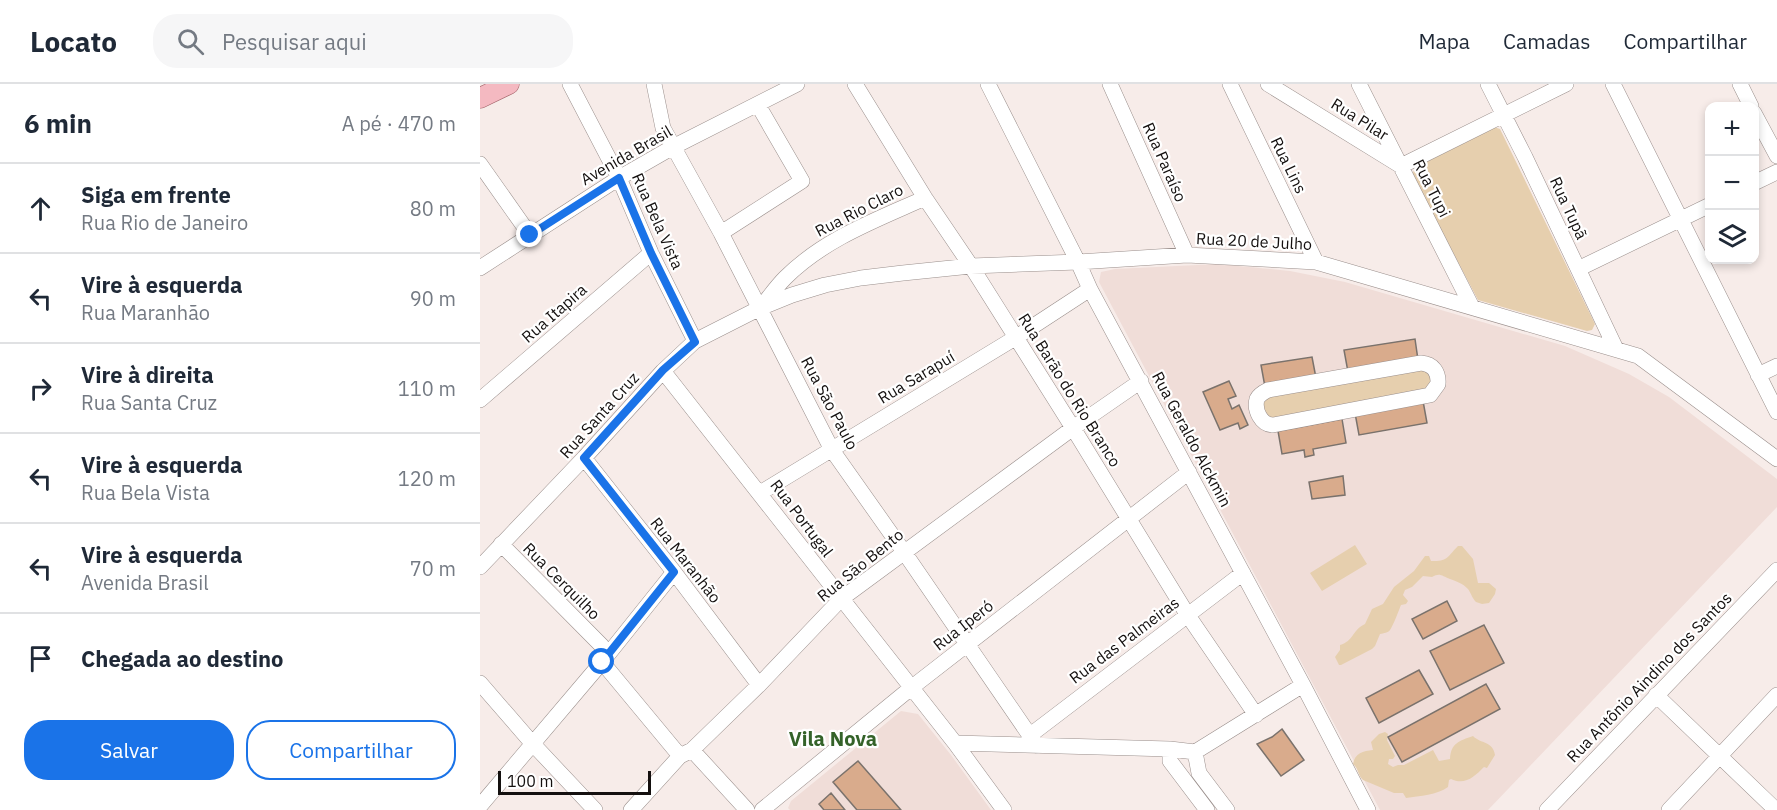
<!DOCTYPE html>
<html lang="pt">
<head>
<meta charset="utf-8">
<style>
  :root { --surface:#fff; --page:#f6f6f7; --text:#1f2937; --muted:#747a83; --line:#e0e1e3; --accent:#1a73e8 }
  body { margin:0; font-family:"IBM Plex Sans",sans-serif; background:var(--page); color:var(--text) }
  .controls { position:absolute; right:18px; top:18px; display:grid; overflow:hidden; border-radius:12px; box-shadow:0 3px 9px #0003 }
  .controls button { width:54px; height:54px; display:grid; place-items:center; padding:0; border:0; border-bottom:2px solid var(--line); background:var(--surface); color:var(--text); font:30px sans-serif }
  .scale { position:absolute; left:18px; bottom:15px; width:153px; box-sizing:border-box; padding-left:6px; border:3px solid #14100f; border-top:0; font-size:16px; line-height:21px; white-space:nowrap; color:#14100f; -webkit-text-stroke:4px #fff; paint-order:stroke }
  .stop { position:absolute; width:18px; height:18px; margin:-14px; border:4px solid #1a73e8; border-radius:50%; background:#fff }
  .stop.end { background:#1a73e8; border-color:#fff; box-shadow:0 2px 6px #0008 }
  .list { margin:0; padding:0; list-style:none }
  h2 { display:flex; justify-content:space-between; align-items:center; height:78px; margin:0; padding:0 24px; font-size:26px }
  h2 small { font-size:20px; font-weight:400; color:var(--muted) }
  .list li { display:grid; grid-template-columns:39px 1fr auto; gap:18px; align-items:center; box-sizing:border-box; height:90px; padding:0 24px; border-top:2px solid var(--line) }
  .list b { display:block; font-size:22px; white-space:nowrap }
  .list p { margin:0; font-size:20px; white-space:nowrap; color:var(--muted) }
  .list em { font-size:20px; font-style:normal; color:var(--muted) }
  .actions { display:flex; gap:12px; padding:18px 24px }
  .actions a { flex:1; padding:14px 0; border:2px solid var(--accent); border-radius:24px; text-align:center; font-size:21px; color:var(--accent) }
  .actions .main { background:var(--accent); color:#fff }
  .icon { flex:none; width:33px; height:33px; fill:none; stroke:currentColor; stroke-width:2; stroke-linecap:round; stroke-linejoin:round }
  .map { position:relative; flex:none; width:1297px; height:726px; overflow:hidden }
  header { display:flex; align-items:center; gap:36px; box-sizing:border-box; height:84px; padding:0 30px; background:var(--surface); border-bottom:2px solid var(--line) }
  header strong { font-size:28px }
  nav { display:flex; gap:33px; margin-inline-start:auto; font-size:21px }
  .search { width:420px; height:54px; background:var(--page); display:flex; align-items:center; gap:15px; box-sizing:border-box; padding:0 21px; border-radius:24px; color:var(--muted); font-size:22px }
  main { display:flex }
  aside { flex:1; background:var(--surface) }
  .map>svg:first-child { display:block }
  .built { fill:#f0ddd8 }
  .green { fill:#e6cfae }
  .building { fill:#d9ab8c; stroke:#7a726c; stroke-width:1.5 }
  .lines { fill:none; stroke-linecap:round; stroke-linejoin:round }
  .minor-casing { stroke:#9a8f8c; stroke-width:16 }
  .major-casing { stroke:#a16067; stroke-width:21 }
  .minor { stroke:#fff; stroke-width:15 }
  .major { stroke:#f4b9c1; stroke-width:20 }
  .route { stroke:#1a73e8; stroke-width:8 }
  .labels { text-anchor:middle; stroke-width:4.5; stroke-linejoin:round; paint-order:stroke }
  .street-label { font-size:16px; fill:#14100f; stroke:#fff }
  .quarter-label { font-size:20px; font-weight:bold; fill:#346229; stroke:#fff }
</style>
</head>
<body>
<header>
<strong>Locato</strong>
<div class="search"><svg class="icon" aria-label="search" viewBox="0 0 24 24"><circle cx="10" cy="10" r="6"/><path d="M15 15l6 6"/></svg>Pesquisar aqui</div>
<nav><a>Mapa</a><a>Camadas</a><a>Compartilhar</a></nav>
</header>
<main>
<aside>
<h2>6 min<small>A pé · 470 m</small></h2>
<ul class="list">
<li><svg class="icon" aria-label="ahead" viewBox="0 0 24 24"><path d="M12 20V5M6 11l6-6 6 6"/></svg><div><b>Siga em frente</b><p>Rua Rio de Janeiro</p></div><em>80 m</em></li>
<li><svg class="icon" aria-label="left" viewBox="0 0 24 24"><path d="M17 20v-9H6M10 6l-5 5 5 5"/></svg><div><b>Vire à esquerda</b><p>Rua Maranhão</p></div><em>90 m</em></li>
<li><svg class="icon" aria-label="right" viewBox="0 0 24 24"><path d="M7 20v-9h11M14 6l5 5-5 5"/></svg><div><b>Vire à direita</b><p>Rua Santa Cruz</p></div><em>110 m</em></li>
<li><svg class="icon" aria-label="left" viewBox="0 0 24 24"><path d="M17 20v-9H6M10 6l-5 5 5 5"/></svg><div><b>Vire à esquerda</b><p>Rua Bela Vista</p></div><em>120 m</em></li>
<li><svg class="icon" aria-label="left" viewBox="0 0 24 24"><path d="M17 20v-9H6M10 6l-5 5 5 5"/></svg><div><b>Vire à esquerda</b><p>Avenida Brasil</p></div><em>70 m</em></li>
<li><svg class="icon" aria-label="arrive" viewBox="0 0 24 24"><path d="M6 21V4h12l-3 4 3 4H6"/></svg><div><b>Chegada ao destino</b></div></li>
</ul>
<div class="actions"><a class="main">Salvar</a><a>Compartilhar</a></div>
</aside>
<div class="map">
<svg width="1297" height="726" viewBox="0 0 1297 726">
  <rect width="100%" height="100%" fill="#f7ece9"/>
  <!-- built -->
  <path class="built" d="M738,180L810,187L865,198L1085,262L1149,290L1189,313L1297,395V423L1008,726H900L619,198L621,188L635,185Z
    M421,627L438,630L471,671L511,726H310L308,724L311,717Z"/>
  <!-- green -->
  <path class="green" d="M1014,43L1020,45L1115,240L1112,246L1107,247L998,216L932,91L937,79Z
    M947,280L955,304L788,340L779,315Z
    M875,461L887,480L842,507L830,489Z
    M978,462H982L993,475L998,499H1009L1016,505L1015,510L1009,519L1002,520L996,518C992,514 991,509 988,505C982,499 978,498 970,495C962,492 960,488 952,493L943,492L932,503L925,506L923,511L928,517L926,520L921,521C919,526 913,542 910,546C908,549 904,549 900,550L895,562L892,565L861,581H859L855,573L860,566V561C874,557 872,546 885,540L892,525L903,520L914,503L934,487L945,472H949L951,477C968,478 968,472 978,462Z
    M905,648L908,650L907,656L915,672L913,675H909L908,680L913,683L918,681H924L953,666L959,677L970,675C971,659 979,657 993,652C1001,660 1013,657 1015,671L1007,684L1004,683C995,692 985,702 971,695L969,696L968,703C957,711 940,712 926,714L923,709H914L883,696C878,692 879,685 873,680C875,669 883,667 893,666L891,658L899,650Z"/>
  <!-- building -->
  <path class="building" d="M935,255L938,276L868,288L864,266Z
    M832,273L836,294L785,303L781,281Z
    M749,297L756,312L748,315L752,325L759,321L768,341L760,345L758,339L740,346L723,308Z
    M943,317L947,339L879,351L875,329Z
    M862,335L866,359L833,365L834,371L825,373L824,366L802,370L798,347Z
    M863,392L865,411L832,415L829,398Z
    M967,517L977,537L943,555L932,535Z
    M1004,541L1024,579L970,606L950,567Z
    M939,586L953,610L899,639L886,614Z
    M1006,600L1020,625L922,678L908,653Z
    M802,645L824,676L801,692L777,660L792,653Z
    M378,677L421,726H377L353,698Z
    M351,709L365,726H344L339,720Z"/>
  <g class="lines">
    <defs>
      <path id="minor" d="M90,0L139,94L171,169L215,257
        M174,0L183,44L241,149L352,366L424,468L557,662
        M375,0L445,114L491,182L593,344L707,530L776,631
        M508,0L598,178L610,205L823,601L888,726
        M630,0L707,171
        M750,0L836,178
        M788,0L921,82L1086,0
        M879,0L992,223
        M1008,0L1045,73L1136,265
        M1133,0L1297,328
        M1260,0L1271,22
        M1274,29L1297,72
        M0,80L50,151
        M1274,99L1297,88
        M241,149L322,97L278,21
        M0,184L139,94L193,63L317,0
        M1098,185L1230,121
        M282,222C289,213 297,202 305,194C344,155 396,136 445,114
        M941,279C953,280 959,288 958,300L950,311L793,341C781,341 774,326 777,315C779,311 784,308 788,306Z
        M183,287L475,659L524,726
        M1278,291L1297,282
        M0,316L171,169
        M104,374L194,488L279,601
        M280,409L535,254L610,205
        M21,460L122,562V578L200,672
        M0,483L104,374L183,287L215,257L280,224L312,211L345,201L381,194L423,189L491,182L598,178L707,171L836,178L1158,272L1297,375
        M0,599L52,659L115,726
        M1176,611L1296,726
        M549,652L763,489
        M475,659L690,665L715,668L823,601
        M690,665V677L727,726
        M212,666L267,726
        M715,668L719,689L747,726
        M0,722L122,578L194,488
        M151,726L200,672L212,666L279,601L361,515L593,344L661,297
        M282,726L431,604L709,388
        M1067,726L1297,486
        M1189,726L1297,611"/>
      <path id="major" d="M0,14L29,0"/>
    </defs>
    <!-- minor casing -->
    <use href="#minor" class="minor-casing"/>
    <!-- major casing -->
    <use href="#major" class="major-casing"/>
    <!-- minor -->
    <use href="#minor" class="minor"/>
    <!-- major -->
    <use href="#major" class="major"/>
  </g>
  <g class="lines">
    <!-- route -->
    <path class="route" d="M50,151L139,94L171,169L215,258L183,286L104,374L194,488L122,578"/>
  </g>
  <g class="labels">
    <!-- street labels -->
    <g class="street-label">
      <text transform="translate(880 35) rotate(32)" y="6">Rua Pilar</text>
      <text transform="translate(146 71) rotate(-30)" y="6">Avenida Brasil</text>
      <text transform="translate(685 78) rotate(66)" y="6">Rua Paraíso</text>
      <text transform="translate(809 81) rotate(64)" y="6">Rua Lins</text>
      <text transform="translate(952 104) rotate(63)" y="6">Rua Tupi</text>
      <text transform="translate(1089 124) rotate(65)" y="6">Rua Tupã</text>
      <text transform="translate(379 126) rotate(-27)" y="6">Rua Rio Claro</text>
      <text transform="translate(178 137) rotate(66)" y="6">Rua Bela Vista</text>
      <text transform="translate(774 157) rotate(3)" y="6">Rua 20 de Julho</text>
      <text transform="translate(74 229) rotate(-41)" y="6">Rua Itapira</text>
      <text transform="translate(436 293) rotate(-31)" y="6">Rua Sarapuí</text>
      <text transform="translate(590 306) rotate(58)" y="6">Rua Barão do Rio Branco</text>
      <text transform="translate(350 319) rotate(62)" y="6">Rua São Paulo</text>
      <text transform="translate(119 331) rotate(-48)" y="6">Rua Santa Cruz</text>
      <text transform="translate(712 355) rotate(62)" y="6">Rua Geraldo Alckmin</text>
      <text transform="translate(322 434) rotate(53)" y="6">Rua Portugal</text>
      <text transform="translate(206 476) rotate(52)" y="6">Rua Maranhão</text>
      <text transform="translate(380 481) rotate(-39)" y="6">Rua São Bento</text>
      <text transform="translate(82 497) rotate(45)" y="6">Rua Cerquilho</text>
      <text transform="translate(483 541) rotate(-38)" y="6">Rua Iperó</text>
      <text transform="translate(644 556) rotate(-37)" y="6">Rua das Palmeiras</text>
      <text transform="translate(1169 593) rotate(-46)" y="6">Rua Antônio Aindino dos Santos</text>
    </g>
    <!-- quarter labels -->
    <g class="quarter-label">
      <text x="353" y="662">Vila Nova</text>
    </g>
  </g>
</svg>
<div class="controls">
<button>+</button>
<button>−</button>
<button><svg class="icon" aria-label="layers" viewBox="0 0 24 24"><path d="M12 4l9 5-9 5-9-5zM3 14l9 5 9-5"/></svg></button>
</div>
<div class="scale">100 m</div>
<div class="stop" style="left:122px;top:578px"></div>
<div class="stop end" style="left:50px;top:151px"></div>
</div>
</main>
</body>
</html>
